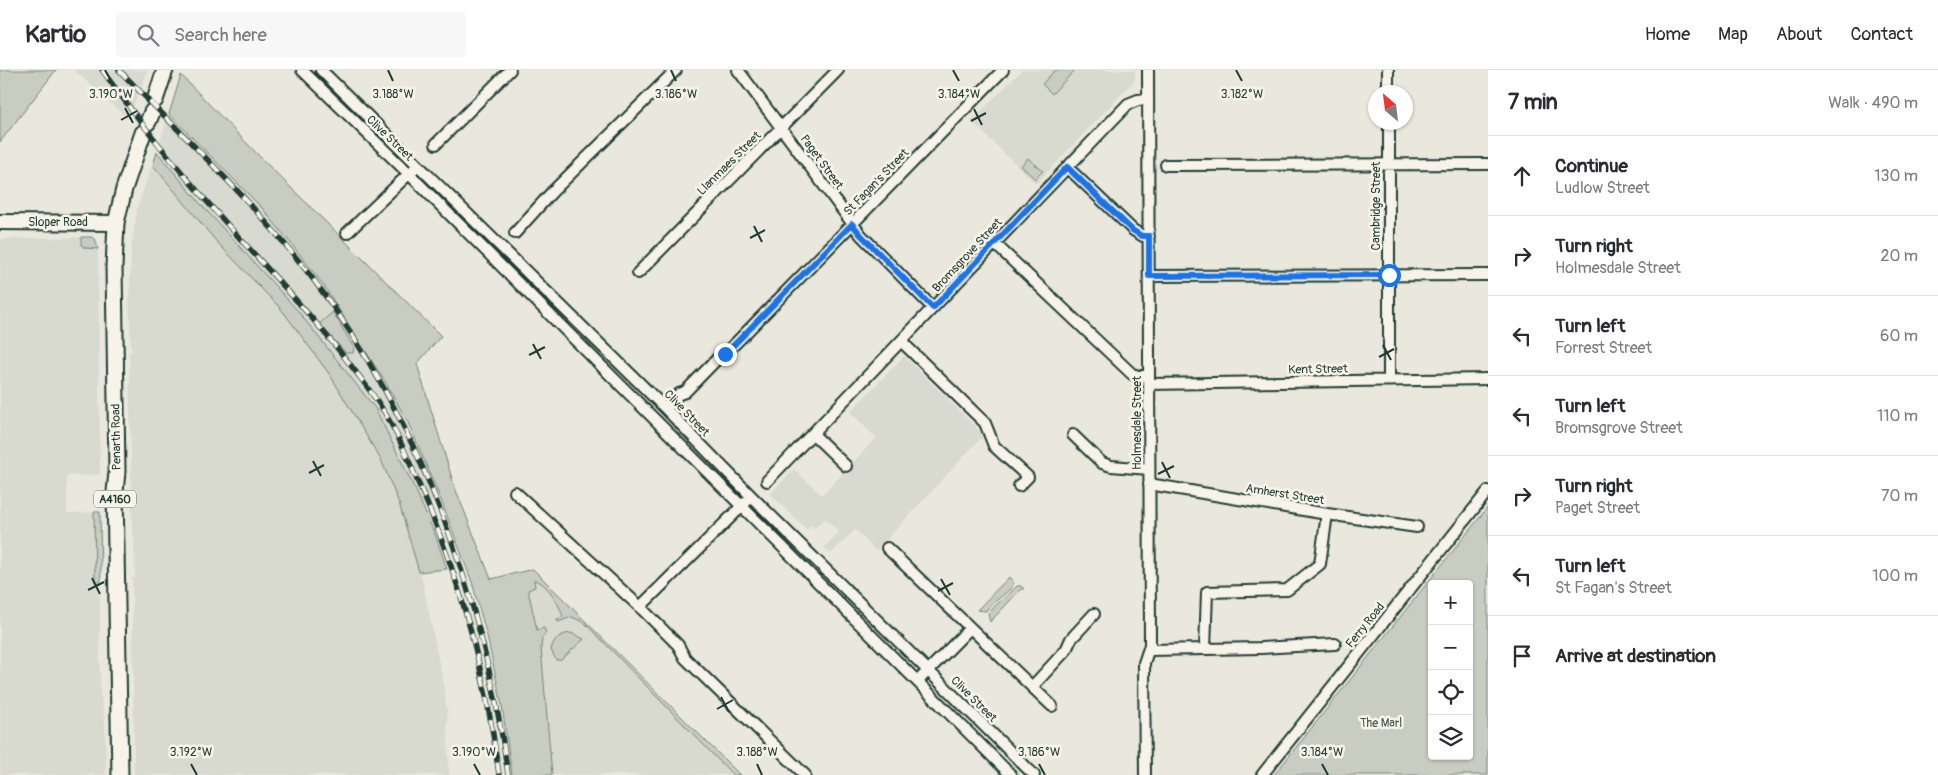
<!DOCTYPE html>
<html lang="en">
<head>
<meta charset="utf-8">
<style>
  :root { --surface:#fff; --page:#f7f7f7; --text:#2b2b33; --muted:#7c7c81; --line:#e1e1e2 }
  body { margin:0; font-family:Pangolin,sans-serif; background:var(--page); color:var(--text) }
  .controls { position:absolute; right:15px; bottom:15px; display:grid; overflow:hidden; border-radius:5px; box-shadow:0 1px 4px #0004 }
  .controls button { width:45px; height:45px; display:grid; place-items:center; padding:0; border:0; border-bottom:1px solid var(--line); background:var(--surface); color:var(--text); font:25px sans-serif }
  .compass { position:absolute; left:1368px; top:15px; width:45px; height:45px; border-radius:50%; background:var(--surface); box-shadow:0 1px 4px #0004; rotate:332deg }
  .stop { position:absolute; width:15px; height:15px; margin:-11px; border:4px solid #1a73e8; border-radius:50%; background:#fff }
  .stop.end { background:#1a73e8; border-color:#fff; box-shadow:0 1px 5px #0008 }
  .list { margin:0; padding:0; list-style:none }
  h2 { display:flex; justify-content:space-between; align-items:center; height:65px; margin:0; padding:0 20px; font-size:21px }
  h2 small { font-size:16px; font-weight:400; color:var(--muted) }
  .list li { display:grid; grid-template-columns:32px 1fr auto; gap:15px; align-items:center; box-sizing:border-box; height:80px; padding:0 20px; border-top:1px solid var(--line) }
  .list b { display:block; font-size:19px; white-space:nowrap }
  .list p { margin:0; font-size:16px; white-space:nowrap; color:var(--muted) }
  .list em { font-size:16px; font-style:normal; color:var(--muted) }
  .icon { flex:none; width:28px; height:28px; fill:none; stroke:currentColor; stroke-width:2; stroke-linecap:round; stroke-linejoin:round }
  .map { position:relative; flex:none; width:1488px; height:705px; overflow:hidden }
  header { display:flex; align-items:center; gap:30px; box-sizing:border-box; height:70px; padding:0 25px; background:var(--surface); border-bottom:1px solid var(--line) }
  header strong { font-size:24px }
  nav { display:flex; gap:28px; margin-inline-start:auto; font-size:18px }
  .search { width:350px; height:45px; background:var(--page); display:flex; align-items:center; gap:12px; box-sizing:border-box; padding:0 18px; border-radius:5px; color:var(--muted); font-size:19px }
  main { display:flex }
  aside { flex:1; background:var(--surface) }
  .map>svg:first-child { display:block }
  .built { fill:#d9dacf }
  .green { fill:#c8ccc1; stroke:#74847a; fill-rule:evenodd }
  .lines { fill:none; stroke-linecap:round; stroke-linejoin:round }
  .street-casing { stroke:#1f3d34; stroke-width:14 }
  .secondary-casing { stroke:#1f3d34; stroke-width:18 }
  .primary-casing { stroke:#1f3d34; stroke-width:19 }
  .street { stroke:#f7f3e8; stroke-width:10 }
  .secondary { stroke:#f7f3e8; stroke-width:14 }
  .primary { stroke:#f7f3e8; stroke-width:15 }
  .rail-casing { stroke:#1f3d34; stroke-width:5.5 }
  .rail { stroke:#f7f3e8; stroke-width:4; stroke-dasharray:11; stroke-linecap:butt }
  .route { stroke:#1a73e8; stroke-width:6 }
  .ticks { fill:none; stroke:#1f3d34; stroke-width:2 }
  .labels { text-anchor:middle; stroke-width:5; stroke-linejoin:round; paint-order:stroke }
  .shield { fill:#f7f3e8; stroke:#60746a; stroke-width:1 }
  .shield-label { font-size:11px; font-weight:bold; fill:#1f3d34 }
  .street-label { font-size:12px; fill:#1f3d34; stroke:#f7f3e8 }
  .park-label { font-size:12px; fill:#415a50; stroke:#f7f3e8 }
  .ticks-label { font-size:12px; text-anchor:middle; fill:#1f3d34; stroke:#f7f3e8; stroke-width:5; stroke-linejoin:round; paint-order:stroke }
</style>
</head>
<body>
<header>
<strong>Kartio</strong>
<div class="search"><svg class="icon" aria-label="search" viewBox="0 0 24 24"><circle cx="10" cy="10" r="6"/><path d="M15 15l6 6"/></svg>Search here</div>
<nav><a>Home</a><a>Map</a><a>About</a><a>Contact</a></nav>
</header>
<main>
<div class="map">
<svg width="1488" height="705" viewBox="0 0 1488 705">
  <rect width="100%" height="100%" fill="#eae8dd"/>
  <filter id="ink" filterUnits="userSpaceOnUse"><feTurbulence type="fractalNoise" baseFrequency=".02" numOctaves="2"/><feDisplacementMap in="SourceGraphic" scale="10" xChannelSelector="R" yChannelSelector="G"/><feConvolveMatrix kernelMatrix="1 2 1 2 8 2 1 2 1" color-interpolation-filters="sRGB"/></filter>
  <g filter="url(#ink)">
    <!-- built -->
    <path class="built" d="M74,0H148L128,49Z
      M1022,0H1135V10L1036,114L971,51Z
      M176,24L427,280L417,294L454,415L441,430L408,441L443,611L447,641L449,705H134L132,508H135L134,464H132L129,282H131L129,229L131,179L137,139Z
      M92,167L96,171L98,179L100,405L67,406V443L100,442V622L105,651L106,705H0V169Z
      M904,286L984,365L876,481L855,460L831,484L824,477L839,462L825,449L815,458L812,455L807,460L770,424L794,399L822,425L876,368L850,342Z
      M533,499L720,687L740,705H548L519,503Z"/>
    <!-- green -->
    <path class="green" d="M0,0H56L0,72Z
      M1055,0H1075L1052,24L1042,14Z
      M181,5L262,89L441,266L417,294L454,415L491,509L533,499L740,705H734L731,703L585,553L572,547L558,552L557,549L563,547C559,534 548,513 534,510L535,517L528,520L537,560L544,558L546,563L542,568L541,578L552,705H512L502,636L487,566L472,512L441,430L408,352L384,310L324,216L293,176L262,138L169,44Z
      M157,82L199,132L298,241L375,338L416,421L436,467L447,499L419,502L399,433L381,390L330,305L282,240L215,170L153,95Z
      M1028,88L1043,101L1035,109L1021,96Z
      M81,167H92L96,171L98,179L85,178L81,175Z
      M333,242L354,278L353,283H346L319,254Z
      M1488,437V705H1274ZM1432,514H1469V686H1432Z
      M94,442H100L101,512H95Z
      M1009,507L1014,513C1007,526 993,530 986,541L977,540Z
      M1017,516H1021L1024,519H1021L990,552L988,544C996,533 1008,526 1017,516Z
      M571,563L584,569L561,590H556L551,580C553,569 560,564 571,563Z"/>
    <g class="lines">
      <defs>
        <path id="street" d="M302,0L409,104L1011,705
          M321,0L665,338L752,427L1034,705
          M738,0L861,165L933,238
          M1388,0V22
          M1389,52V310
          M436,74L510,0
          M1166,95L1488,94
          M1067,97L1133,160L1143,166H1149
          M347,163L413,100
          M515,163L552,122L676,0
          M995,174L1132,304L1139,306H1149
          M638,203L838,0
          M1149,206L1488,205
          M902,272L985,353L994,376L1028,407L1019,416
          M725,284L1003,0
          M1149,314L1488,309
          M665,338L679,324L685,322L720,286
          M813,364L846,396
          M1073,365L1102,393L1111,396L1149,399
          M767,411L1128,34L1138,30L1148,29
          M1149,414L1327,444L1417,457
          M515,422L640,537L746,432
          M887,478L1052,636
          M640,537L678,575L685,588L805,705
          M1205,579L1207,522L1287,520L1320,494L1327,444
          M1149,580L1261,578L1335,574
          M918,611L970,558
          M1032,617L1066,580L1071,569L1094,544
          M1145,705L1144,593L1150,575L1148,0
          M1262,705L1488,421"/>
        <path id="secondary" d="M0,152L116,153"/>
        <path id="primary" d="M155,30L165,0
          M148,52L152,42
          M120,705L115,422L117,402L114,197L116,153L124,119L143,63"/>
      </defs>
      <!-- street casing -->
      <use href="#street" class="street-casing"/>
      <!-- secondary casing -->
      <use href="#secondary" class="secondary-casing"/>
      <!-- primary casing -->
      <use href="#primary" class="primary-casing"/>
      <!-- street -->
      <use href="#street" class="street"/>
      <!-- secondary -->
      <use href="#secondary" class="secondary"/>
      <!-- primary -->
      <use href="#primary" class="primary"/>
      <defs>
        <path id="rail" d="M102,0C128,36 155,71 184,105C246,179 317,246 373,325C392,351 405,381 417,410C459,503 486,604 499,705
          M119,0C185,68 255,133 313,209C421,351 484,530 508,705"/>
      </defs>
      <!-- rail casing -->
      <use href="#rail" class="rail-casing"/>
      <!-- rail -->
      <use href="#rail" class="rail"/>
    </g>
  </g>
  <g class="lines" filter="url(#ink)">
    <!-- route -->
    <path class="route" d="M725,284L852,154L861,165L933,238L1067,97L1132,160L1142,166H1149V206L1389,205"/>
  </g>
  <!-- ticks -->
  <path class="ticks" d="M105,0L111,11M388,0L393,11M671,0L676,11M953,0L959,11M1236,0L1242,11M125,38L133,53M974,39L982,55M121,50L137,41M971,51L986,43M754,156L762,172M750,168L765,160M533,274L541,289M1383,275L1391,290M529,285L545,277M1379,287L1394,279M313,391L321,406M1162,392L1170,408M309,403L324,395M1158,404L1174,396M92,508L100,524M941,509L950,525M88,520L104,512M938,521L953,513M721,627L729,642M717,639L733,630M191,694L197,705M474,694L480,705M757,694L762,705M1039,694L1045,705M1322,694L1328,705"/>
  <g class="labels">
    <!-- shield labels -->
    <rect class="shield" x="94" y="420.5" width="42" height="17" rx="4"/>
    <g class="shield-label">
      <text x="115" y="433">A4160</text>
    </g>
    <!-- street labels -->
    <g class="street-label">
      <text transform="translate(390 68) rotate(44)" y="4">Clive Street</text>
      <text transform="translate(822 92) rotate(54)" y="4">Paget Street</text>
      <text transform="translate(729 93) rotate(-45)" y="4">Llanmaes Street</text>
      <text transform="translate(876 112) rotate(-46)" y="4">St Fagan's Street</text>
      <text transform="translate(1376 136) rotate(-90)" y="4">Cambridge Street</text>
      <text x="58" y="156">Sloper Road</text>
      <text transform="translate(967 185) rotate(-47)" y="4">Bromsgrove Street</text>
      <text transform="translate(1318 299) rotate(-1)" y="4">Kent Street</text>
      <text transform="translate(687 343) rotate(46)" y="4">Clive Street</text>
      <text transform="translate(1137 353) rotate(-90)" y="4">Holmesdale Street</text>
      <text transform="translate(116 367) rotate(-91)" y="4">Penarth Road</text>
      <text transform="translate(1285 424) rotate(9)" y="4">Amherst Street</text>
      <text transform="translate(1365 555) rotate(-51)" y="4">Ferry Road</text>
      <text transform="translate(974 629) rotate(45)" y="4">Clive Street</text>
    </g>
    <!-- park labels -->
    <g class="park-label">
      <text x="1381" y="657">The Marl</text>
    </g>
  </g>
  <g class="ticks-label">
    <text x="111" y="28">3.190°W</text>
    <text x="393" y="28">3.188°W</text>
    <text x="676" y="28">3.186°W</text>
    <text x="959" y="28">3.184°W</text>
    <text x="1242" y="28">3.182°W</text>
    <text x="191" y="686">3.192°W</text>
    <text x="474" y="686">3.190°W</text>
    <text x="757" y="686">3.188°W</text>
    <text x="1039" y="686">3.186°W</text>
    <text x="1322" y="686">3.184°W</text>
  </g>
</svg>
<div class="controls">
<button>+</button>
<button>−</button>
<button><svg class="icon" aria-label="locate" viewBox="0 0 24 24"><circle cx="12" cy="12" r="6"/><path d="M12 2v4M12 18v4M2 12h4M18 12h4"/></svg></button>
<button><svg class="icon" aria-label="layers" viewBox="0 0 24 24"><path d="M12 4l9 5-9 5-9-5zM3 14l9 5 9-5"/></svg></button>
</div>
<svg class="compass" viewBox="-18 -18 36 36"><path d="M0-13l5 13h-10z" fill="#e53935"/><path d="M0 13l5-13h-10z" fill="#7c7c81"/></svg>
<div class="stop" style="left:1389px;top:205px"></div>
<div class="stop end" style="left:725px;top:284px"></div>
</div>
<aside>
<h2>7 min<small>Walk · 490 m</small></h2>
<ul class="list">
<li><svg class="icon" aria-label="ahead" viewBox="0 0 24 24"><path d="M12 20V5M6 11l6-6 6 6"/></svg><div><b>Continue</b><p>Ludlow Street</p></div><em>130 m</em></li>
<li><svg class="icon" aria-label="right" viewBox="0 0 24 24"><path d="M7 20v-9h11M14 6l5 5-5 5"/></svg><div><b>Turn right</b><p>Holmesdale Street</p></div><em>20 m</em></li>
<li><svg class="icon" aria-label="left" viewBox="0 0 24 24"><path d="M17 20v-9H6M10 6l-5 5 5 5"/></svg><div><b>Turn left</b><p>Forrest Street</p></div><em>60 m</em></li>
<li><svg class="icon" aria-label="left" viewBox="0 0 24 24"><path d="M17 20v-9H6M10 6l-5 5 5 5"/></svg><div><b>Turn left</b><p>Bromsgrove Street</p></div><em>110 m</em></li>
<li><svg class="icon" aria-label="right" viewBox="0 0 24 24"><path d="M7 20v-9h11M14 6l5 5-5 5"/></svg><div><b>Turn right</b><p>Paget Street</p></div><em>70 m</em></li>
<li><svg class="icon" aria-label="left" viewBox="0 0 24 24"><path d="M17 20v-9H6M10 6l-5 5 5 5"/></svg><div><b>Turn left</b><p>St Fagan's Street</p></div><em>100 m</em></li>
<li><svg class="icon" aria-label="arrive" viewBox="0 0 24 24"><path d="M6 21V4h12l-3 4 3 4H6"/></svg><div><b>Arrive at destination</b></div></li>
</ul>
</aside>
</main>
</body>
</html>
